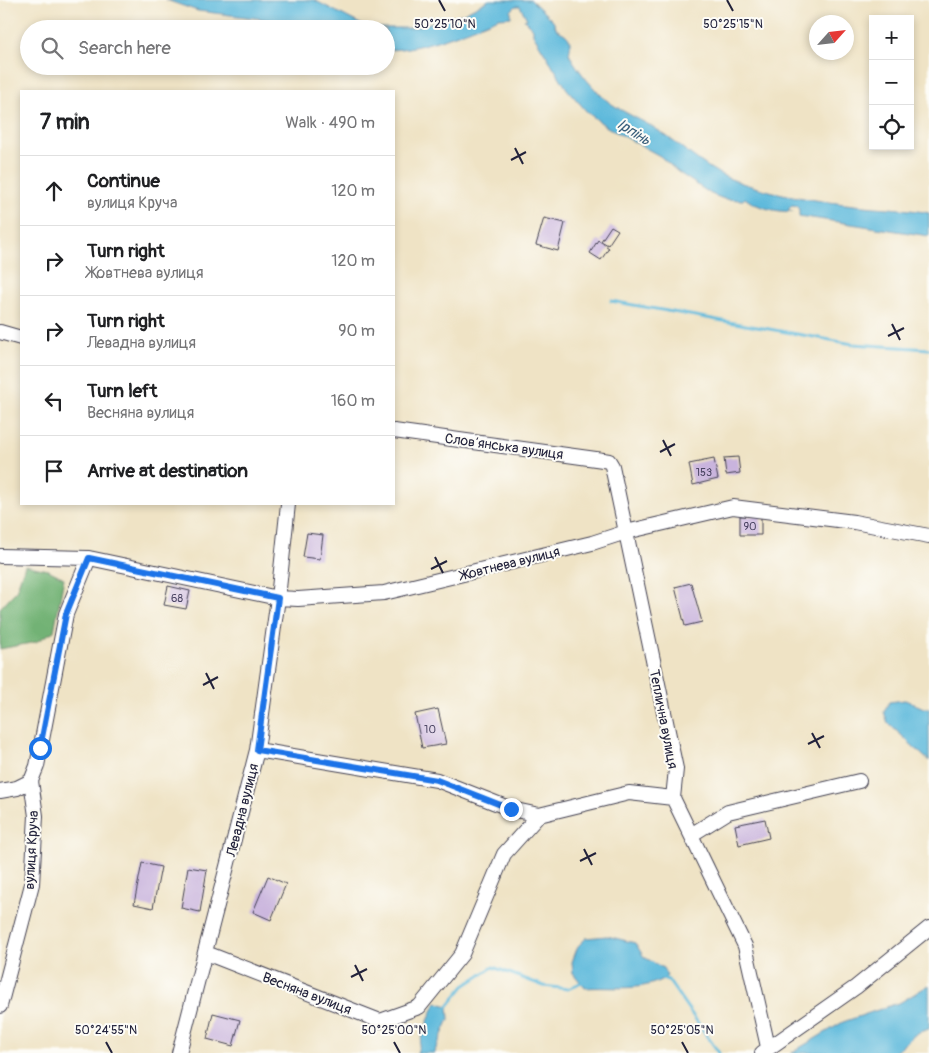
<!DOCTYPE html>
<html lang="en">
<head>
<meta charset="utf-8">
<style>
  :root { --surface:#fff; --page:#f6f6f6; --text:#202124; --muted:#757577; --line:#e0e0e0 }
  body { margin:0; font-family:Pangolin,sans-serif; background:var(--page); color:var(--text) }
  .controls { position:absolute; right:15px; top:15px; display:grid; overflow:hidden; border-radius:0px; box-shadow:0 2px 8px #0003 }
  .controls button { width:45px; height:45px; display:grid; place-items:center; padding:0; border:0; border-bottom:1px solid var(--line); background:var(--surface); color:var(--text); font:25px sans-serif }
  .compass { position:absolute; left:809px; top:15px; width:45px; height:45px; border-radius:50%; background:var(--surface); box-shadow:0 2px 8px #0003; rotate:63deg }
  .stop { position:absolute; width:15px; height:15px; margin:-11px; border:4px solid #1a73e8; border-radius:50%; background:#fff }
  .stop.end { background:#1a73e8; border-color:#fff; box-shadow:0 1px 5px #0008 }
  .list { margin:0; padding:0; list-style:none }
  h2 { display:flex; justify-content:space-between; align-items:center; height:65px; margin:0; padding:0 20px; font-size:21px }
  h2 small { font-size:16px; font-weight:400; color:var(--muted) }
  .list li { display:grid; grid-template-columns:32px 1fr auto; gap:15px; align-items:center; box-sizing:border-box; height:70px; padding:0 20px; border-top:1px solid var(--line) }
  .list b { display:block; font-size:19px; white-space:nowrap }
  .list p { margin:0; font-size:16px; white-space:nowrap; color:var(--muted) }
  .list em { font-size:16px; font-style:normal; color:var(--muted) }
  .icon { flex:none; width:28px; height:28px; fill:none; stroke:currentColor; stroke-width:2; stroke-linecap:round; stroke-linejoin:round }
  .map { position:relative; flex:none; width:929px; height:1053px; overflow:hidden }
  .search { position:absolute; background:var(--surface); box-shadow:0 2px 8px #0003; left:20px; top:20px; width:375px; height:55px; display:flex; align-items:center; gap:12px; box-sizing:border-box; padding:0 18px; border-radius:28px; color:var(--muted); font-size:19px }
  .panel { position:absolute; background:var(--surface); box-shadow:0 2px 8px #0003; left:20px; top:90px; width:375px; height:415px; border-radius:0px }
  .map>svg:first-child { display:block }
  .forest { fill:#72b274; stroke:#4a6a58 }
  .water { fill:#5fbadc; stroke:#406e8c }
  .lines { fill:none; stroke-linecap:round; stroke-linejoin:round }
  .stream { stroke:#5fbadc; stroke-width:3 }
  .building { fill:#c9b4dd }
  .minor-casing { stroke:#413f50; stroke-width:16 }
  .minor { stroke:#fff; stroke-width:14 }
  .route { stroke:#1a73e8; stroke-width:6 }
  .ticks { fill:none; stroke:#22223b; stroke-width:2 }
  .labels { text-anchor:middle; stroke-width:4; stroke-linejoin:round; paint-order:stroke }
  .number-label { font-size:11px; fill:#4c4664 }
  .street-label { font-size:14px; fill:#22223b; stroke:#fdfcf7 }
  .water-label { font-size:15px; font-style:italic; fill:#3a5f7b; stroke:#fdfcf7 }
  .ticks-label { font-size:12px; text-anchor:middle; fill:#22223b; stroke:#fdfcf7; stroke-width:4; stroke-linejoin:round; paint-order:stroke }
</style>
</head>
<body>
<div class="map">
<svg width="929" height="1053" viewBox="0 0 929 1053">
  <rect width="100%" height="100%" fill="#fdfcf7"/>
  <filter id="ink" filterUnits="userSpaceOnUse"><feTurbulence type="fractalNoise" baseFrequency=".02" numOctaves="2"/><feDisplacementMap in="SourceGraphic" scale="10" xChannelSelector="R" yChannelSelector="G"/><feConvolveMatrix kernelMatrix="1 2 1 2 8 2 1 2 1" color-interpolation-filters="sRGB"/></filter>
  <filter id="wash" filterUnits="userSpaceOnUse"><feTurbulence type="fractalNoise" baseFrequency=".0096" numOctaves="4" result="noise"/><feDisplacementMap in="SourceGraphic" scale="20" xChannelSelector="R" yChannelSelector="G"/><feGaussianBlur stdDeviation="1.12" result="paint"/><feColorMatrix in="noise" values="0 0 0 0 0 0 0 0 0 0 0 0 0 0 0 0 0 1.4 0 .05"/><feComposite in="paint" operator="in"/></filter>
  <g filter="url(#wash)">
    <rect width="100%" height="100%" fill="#efe3c5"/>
    <!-- forest -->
    <path class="forest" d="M25,565L48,570L64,578L54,631L36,642L0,649V608L16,591Z"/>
    <!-- water -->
    <path class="water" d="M166,0H314L368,28H412L462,14L489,0H531L553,21L557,30C570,35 572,41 569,54C579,72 594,90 610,103C623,112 639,119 653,127C677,142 703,167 728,178C765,193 815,201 854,205C879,208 904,208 929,213V236L799,216V210L797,206L792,205L788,210L793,211C779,213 755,207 745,198L743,200L724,199L711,194L678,172L660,156L607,127L588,113L567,89L533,34V29L524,20L527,19L520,6H516L511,11V17L499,18C466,31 422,50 386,50V29H318L287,22L198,11Z
      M905,700L924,708H929V761L888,723L884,712L889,702Z
      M607,936L635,943L644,957L663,968L667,976C645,993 611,986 585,988L573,973L572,962L578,946L586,938Z
      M929,985V1029L917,1033L894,1053H791L843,1022L901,1002Z
      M436,1002L448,1006L449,1019L434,1053H417L423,1033Z"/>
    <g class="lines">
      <!-- stream -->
      <path class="stream" d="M611,301L853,344L929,349
        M662,978L668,980L719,1053
        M446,1008L464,986L493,967L544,986L568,989L584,981"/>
    </g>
    <g id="blocks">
      <!-- building -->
      <path class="building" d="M544,218L565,223L558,251L536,245Z
        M611,226L618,230L608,245L601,241Z
        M598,240L609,248L601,260L590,253Z
        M738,457L740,473L726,475L724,458Z
        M714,459L718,479L693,485L689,464Z
        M740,516H761V535H740Z
        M307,533L323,535L320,559L303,557Z
        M691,583L702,622L685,626L675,587Z
        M168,586L190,591L186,609L164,605Z
        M438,709L446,744L422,748L415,714Z
        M765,819L769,838L739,845L735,825Z
        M142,863L161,867L153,908L134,904Z
        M188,867L207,870L200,912L181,908Z
        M268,876L286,884L271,920L253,912Z
        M213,1013L240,1020L233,1046L207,1039Z"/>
    </g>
  </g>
  <g filter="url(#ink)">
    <use href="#blocks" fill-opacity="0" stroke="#413f50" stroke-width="1"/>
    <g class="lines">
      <defs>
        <path id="minor" d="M0,332L21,338
          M394,431L603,460L609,461L612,466L676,769L673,798L745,946L768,1047
          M0,556L89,558L278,598L298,599L384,593L592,543L626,532L733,507L854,522L929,536
          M257,750L437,780L511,809L539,815
          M0,791L17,788L31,781L37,766L66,614L89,558
          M691,835L728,812L859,781
          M206,953L380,1021L419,1007L462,954L504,854L539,815L629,793L673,798
          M0,1006L32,884L36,816L31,781
          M179,1053L257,750L278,598L288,504
          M762,1053L856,987L929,928"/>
      </defs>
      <!-- minor casing -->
      <use href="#minor" class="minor-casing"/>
      <!-- minor -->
      <use href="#minor" class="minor"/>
    </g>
  </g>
  <g class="lines" filter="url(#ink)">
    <!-- route -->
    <path class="route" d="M40,748L66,614L89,558L278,598L257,750L437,780L511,809"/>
  </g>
  <!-- ticks -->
  <path class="ticks" d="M439,0L445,11M727,0L733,11M515,148L523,164M511,160L526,152M892,324L900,340M888,336L904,328M663,440L671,456M660,452L675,444M435,557L443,573M431,569L447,561M206,673L214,689M203,685L218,677M812,733L820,748M808,744L824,736M584,849L592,865M580,861L596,853M355,965L363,981M351,977L367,969M106,1042L112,1053M394,1042L400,1053M682,1042L688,1053"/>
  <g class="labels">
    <!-- number labels -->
    <g class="number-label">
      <text x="704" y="476">153</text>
      <text x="750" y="530">90</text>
      <text x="177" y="602">68</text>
      <text x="430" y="733">10</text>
    </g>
    <!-- street labels -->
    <g class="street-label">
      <text transform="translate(504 446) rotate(8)" y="5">Словʼянська вулиця</text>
      <text transform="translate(510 563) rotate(-14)" y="5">Жовтнева вулиця</text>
      <text transform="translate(664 719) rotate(79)" y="5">Теплична вулиця</text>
      <text transform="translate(242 810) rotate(-76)" y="5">Левадна вулиця</text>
      <text transform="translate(31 850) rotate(-87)" y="5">вулиця Круча</text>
      <text transform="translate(307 993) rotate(21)" y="5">Весняна вулиця</text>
    </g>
    <!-- water labels -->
    <g class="water-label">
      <text transform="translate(634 132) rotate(32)" y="5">Ірпінь</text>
    </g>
  </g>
  <g class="ticks-label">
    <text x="445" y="28">50°25'10"N</text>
    <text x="733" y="28">50°25'15"N</text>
    <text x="106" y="1034">50°24'55"N</text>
    <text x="394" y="1034">50°25'00"N</text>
    <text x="682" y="1034">50°25'05"N</text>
  </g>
</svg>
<div class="controls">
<button>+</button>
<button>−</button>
<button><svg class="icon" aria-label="locate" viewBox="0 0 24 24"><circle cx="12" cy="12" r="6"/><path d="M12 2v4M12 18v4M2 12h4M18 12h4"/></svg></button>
</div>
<svg class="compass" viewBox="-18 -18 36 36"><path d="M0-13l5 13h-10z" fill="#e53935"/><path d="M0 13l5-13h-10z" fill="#757577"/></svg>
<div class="stop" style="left:40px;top:748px"></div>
<div class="stop end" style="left:511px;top:809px"></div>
<div class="search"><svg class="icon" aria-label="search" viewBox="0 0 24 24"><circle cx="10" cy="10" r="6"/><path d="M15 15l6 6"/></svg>Search here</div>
<section class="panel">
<h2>7 min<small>Walk · 490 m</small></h2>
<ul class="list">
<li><svg class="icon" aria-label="ahead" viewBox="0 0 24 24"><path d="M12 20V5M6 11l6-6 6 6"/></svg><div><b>Continue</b><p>вулиця Круча</p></div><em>120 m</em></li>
<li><svg class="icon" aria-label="right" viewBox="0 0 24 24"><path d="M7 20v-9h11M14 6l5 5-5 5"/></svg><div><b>Turn right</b><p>Жовтнева вулиця</p></div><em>120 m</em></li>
<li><svg class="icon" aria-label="right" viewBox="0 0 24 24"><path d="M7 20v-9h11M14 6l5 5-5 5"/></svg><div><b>Turn right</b><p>Левадна вулиця</p></div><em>90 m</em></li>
<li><svg class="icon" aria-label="left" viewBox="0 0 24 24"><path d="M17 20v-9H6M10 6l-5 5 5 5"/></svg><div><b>Turn left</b><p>Весняна вулиця</p></div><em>160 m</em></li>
<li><svg class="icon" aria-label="arrive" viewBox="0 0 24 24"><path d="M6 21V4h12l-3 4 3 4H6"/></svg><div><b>Arrive at destination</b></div></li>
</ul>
</section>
</div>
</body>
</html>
